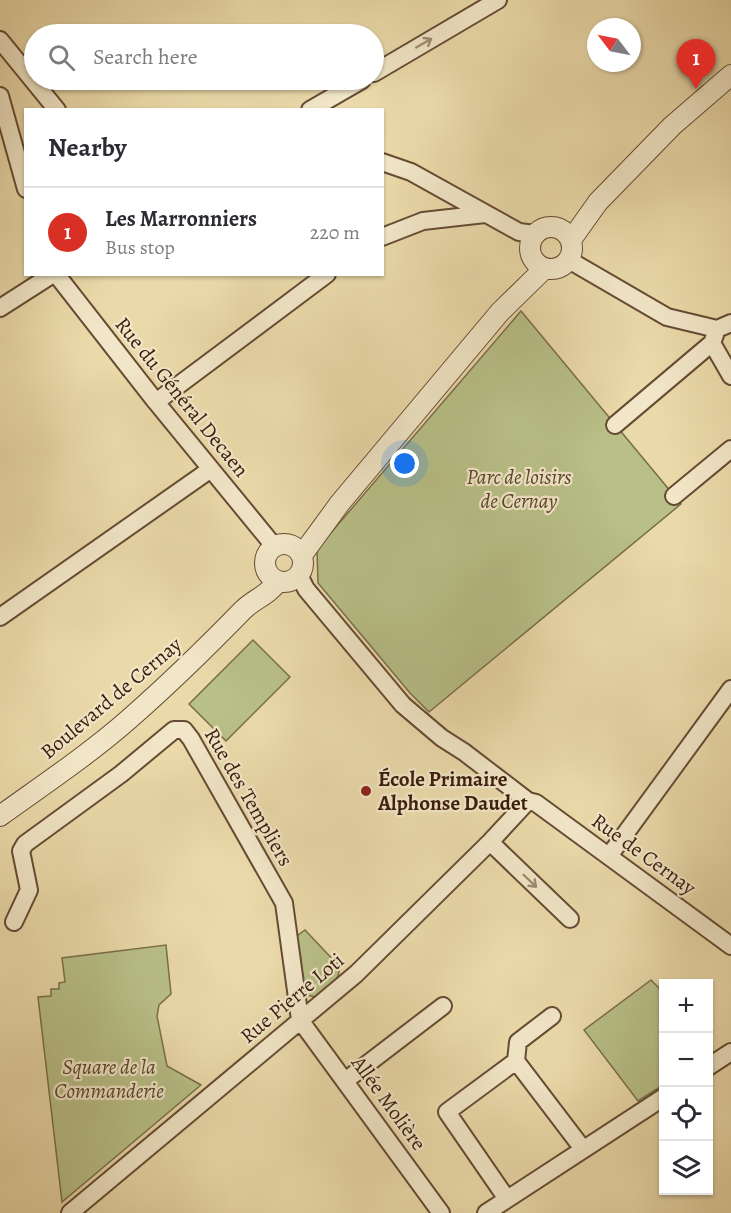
<!DOCTYPE html>
<html lang="en">
<head>
<meta charset="utf-8">
<style>
  :root { --surface:#fff; --page:#f7f7f7; --text:#2b2b33; --muted:#7c7c81; --line:#e1e1e2; --accent:#d93025 }
  body { margin:0; font-family:Alegreya,serif; background:var(--page); color:var(--text) }
  .controls { position:absolute; right:18px; bottom:18px; display:grid; overflow:hidden; border-radius:0px; box-shadow:0 2px 4px #0004 }
  .controls button { width:54px; height:54px; display:grid; place-items:center; padding:0; border:0; border-bottom:2px solid var(--line); background:var(--surface); color:var(--text); font:30px sans-serif }
  .compass { position:absolute; left:587px; top:18px; width:54px; height:54px; border-radius:50%; background:var(--surface); box-shadow:0 2px 4px #0004; rotate:302deg }
  .you { position:absolute; left:405px; top:464px; width:21px; height:21px; margin:-15px; border:4px solid #fff; border-radius:50%; background:#1a73e8; box-shadow:0 0 0 9px #1a73e833 }
  .badge { display:grid; place-items:center; width:39px; height:39px; border-radius:50%; background:var(--accent); color:#fff; font-size:20px; font-weight:700 }
  .pin { position:absolute; translate:-50% -50px; filter:drop-shadow(0 2px 3px #0008) }
  .pin::after { content:''; position:absolute; top:32px; width:21px; height:18px; background:inherit; clip-path:polygon(0 0,100% 0,50% 100%) }
  .list { margin:0; padding:0; list-style:none }
  h2 { display:flex; justify-content:space-between; align-items:center; height:78px; margin:0; padding:0 24px; font-size:26px }
  h2 small { font-size:20px; font-weight:400; color:var(--muted) }
  .list li { display:grid; grid-template-columns:39px 1fr auto; gap:18px; align-items:center; box-sizing:border-box; height:90px; padding:0 24px; border-top:2px solid var(--line) }
  .list b { display:block; font-size:22px; white-space:nowrap }
  .list p { margin:0; font-size:20px; white-space:nowrap; color:var(--muted) }
  .list em { font-size:20px; font-style:normal; color:var(--muted) }
  .icon { flex:none; width:33px; height:33px; fill:none; stroke:currentColor; stroke-width:2; stroke-linecap:round; stroke-linejoin:round }
  .map { position:relative; flex:none; width:731px; height:1213px; overflow:hidden }
  .search { position:absolute; background:var(--surface); box-shadow:0 2px 4px #0004; left:24px; top:24px; width:360px; height:66px; display:flex; align-items:center; gap:15px; box-sizing:border-box; padding:0 21px; border-radius:33px; color:var(--muted); font-size:22px }
  .panel { position:absolute; background:var(--surface); box-shadow:0 2px 4px #0004; left:24px; top:108px; width:360px; height:168px; border-radius:0px }
  .map>svg:first-child { display:block }
  .green { fill:#b8bf87; stroke:#796e4a; stroke-width:1.5 }
  .lines { fill:none; stroke-linecap:round; stroke-linejoin:round }
  .minor-casing { stroke:#664b34; stroke-width:20 }
  .tertiary-casing { stroke:#664b34; stroke-width:22 }
  .minor { stroke:#f1e6c7; stroke-width:16 }
  .tertiary { stroke:#f1e6c7; stroke-width:20 }
  .oneway { stroke:#9f8b73 }
  .poi-dot { fill:#8f2418; stroke:#f1e6c7; stroke-width:2 }
  .labels { text-anchor:middle; stroke-width:4.5; stroke-linejoin:round; paint-order:stroke }
  .street-label { font-size:21px; fill:#3a1c0d; stroke:#f1e6c7 }
  .park-label { font-size:21px; font-style:italic; fill:#5a452c; stroke:#f1e6c7 }
  .poi-label { font-size:21px; font-weight:bold; fill:#3a1c0d; stroke:#f1e6c7; text-anchor:start }
</style>
</head>
<body>
<div class="map">
<svg width="731" height="1213" viewBox="0 0 731 1213">
  <rect width="100%" height="100%" fill="#ead9a9"/>
  <filter id="stains"><feTurbulence type="fractalNoise" baseFrequency=".00333" numOctaves="4"/><feColorMatrix values="0 0 0 0 .2 0 0 0 0 .09 0 0 0 0 .02 0 0 0 .5 -.17"/></filter>
  <radialGradient id="worn" r=".72"><stop offset=".6" stop-color="#630" stop-opacity="0"/><stop offset="1" stop-color="#630" stop-opacity=".3"/></radialGradient>
  <!-- green -->
  <path class="green" d="M521,311L681,504L429,712L410,693L318,583L317,549Z
    M253,640L290,677L226,741L189,704Z
    M305,930L338,965C344,979 326,988 316,997L305,995L294,938Z
    M166,945L171,994L159,1005L157,1016L167,1066L201,1085L62,1202L38,997L51,996V989H59V983L65,982L62,958Z
    M651,980L663,992V1085L638,1101L584,1030Z"/>
  <g class="lines">
    <defs>
      <path id="minor" d="M0,40L57,110
        M374,73L498,0
        M0,96L26,189
        M310,110L362,80
        M382,162L411,172L519,232L535,234
        M382,237L423,221L485,214
        M569,260L667,317L717,329L731,323
        M56,274L156,402L274,546
        M0,308L53,274
        M715,335L712,343L731,376
        M156,402L327,274
        M615,425L712,343
        M674,496L731,449
        M299,575L306,589L403,705L442,738L464,752L528,801L536,803L731,946
        M0,617L211,469
        M490,842L570,919
        M609,856L731,689
        M14,922L29,890L21,851L25,844L121,774L174,730H184L191,739L284,903L300,1020L441,1213
        M552,1016L518,1042L516,1061L583,1149
        M708,1067L731,1052
        M345,1081L443,1006
        M507,1199L447,1112L516,1061
        M70,1213L356,974L490,842L528,801
        M486,1213L664,1097"/>
      <path id="tertiary" d="M530 248a21 21 0 1 1 42 0a21 21 0 1 1-42 0Z
        M571,240L598,202L672,126L731,75
        M265 563a19 19 0 1 1 38 0a19 19 0 1 1-38 0Z
        M302,555L340,503L500,312L545,268
        M0,816C43,785 88,755 128,720C168,685 206,648 243,610C254,599 269,595 278,581"/>
    </defs>
    <!-- minor casing -->
    <use href="#minor" class="minor-casing"/>
    <!-- tertiary casing -->
    <use href="#tertiary" class="tertiary-casing"/>
    <!-- minor -->
    <use href="#minor" class="minor"/>
    <!-- tertiary -->
    <use href="#tertiary" class="tertiary"/>
  </g>
  <!-- one-way arrows -->
  <defs><path id="oneway-shaft" d="M-6 0H5M1.5-3L5.5 0L1.5 3" fill="none" stroke-width="1.6" stroke-linecap="round" stroke-linejoin="round" transform="scale(1.5)"/></defs>
  <g class="oneway">
    <use href="#oneway-shaft" transform="translate(424 43) rotate(-30)"/>
    <use href="#oneway-shaft" transform="translate(530 881) rotate(44)"/>
  </g>
  <!-- markers -->
  <circle class="poi-dot" cx="366" cy="791" r="6"/>
  <g class="labels">
    <!-- street labels -->
    <g class="street-label">
      <text transform="translate(182 397) rotate(51)" y="7">Rue du Général Decaen</text>
      <text transform="translate(111 698) rotate(-40)" y="7">Boulevard de Cernay</text>
      <text transform="translate(249 797) rotate(60)" y="7">Rue des Templiers</text>
      <text transform="translate(644 854) rotate(36)" y="7">Rue de Cernay</text>
      <text transform="translate(292 998) rotate(-40)" y="7">Rue Pierre Loti</text>
      <text transform="translate(389 1103) rotate(54)" y="7">Allée Molière</text>
    </g>
    <!-- park labels -->
    <g class="park-label">
      <text x="519" y="484">Parc de loisirs<tspan x="519" dy="24">de Cernay</tspan></text>
      <text x="109" y="1074">Square de la<tspan x="109" dy="24">Commanderie</tspan></text>
    </g>
    <!-- poi labels -->
    <g class="poi-label">
      <text x="378" y="786">École Primaire<tspan x="378" dy="24">Alphonse Daudet</tspan></text>
    </g>
  </g>
  <rect width="100%" height="100%" filter="url(#stains)"/>
  <rect width="100%" height="100%" fill="url(#worn)"/>
</svg>
<div class="controls">
<button>+</button>
<button>−</button>
<button><svg class="icon" aria-label="locate" viewBox="0 0 24 24"><circle cx="12" cy="12" r="6"/><path d="M12 2v4M12 18v4M2 12h4M18 12h4"/></svg></button>
<button><svg class="icon" aria-label="layers" viewBox="0 0 24 24"><path d="M12 4l9 5-9 5-9-5zM3 14l9 5 9-5"/></svg></button>
</div>
<svg class="compass" viewBox="-18 -18 36 36"><path d="M0-13l5 13h-10z" fill="#e53935"/><path d="M0 13l5-13h-10z" fill="#7c7c81"/></svg>
<div class="you"></div>
<div class="pin badge" style="left:696px;top:89px">1</div>
<div class="search"><svg class="icon" aria-label="search" viewBox="0 0 24 24"><circle cx="10" cy="10" r="6"/><path d="M15 15l6 6"/></svg>Search here</div>
<section class="panel">
<h2>Nearby<small></small></h2>
<ul class="list">
<li><span class="badge">1</span><div><b>Les Marronniers</b><p>Bus stop</p></div><em>220 m</em></li>
</ul>
</section>
</div>
</body>
</html>
